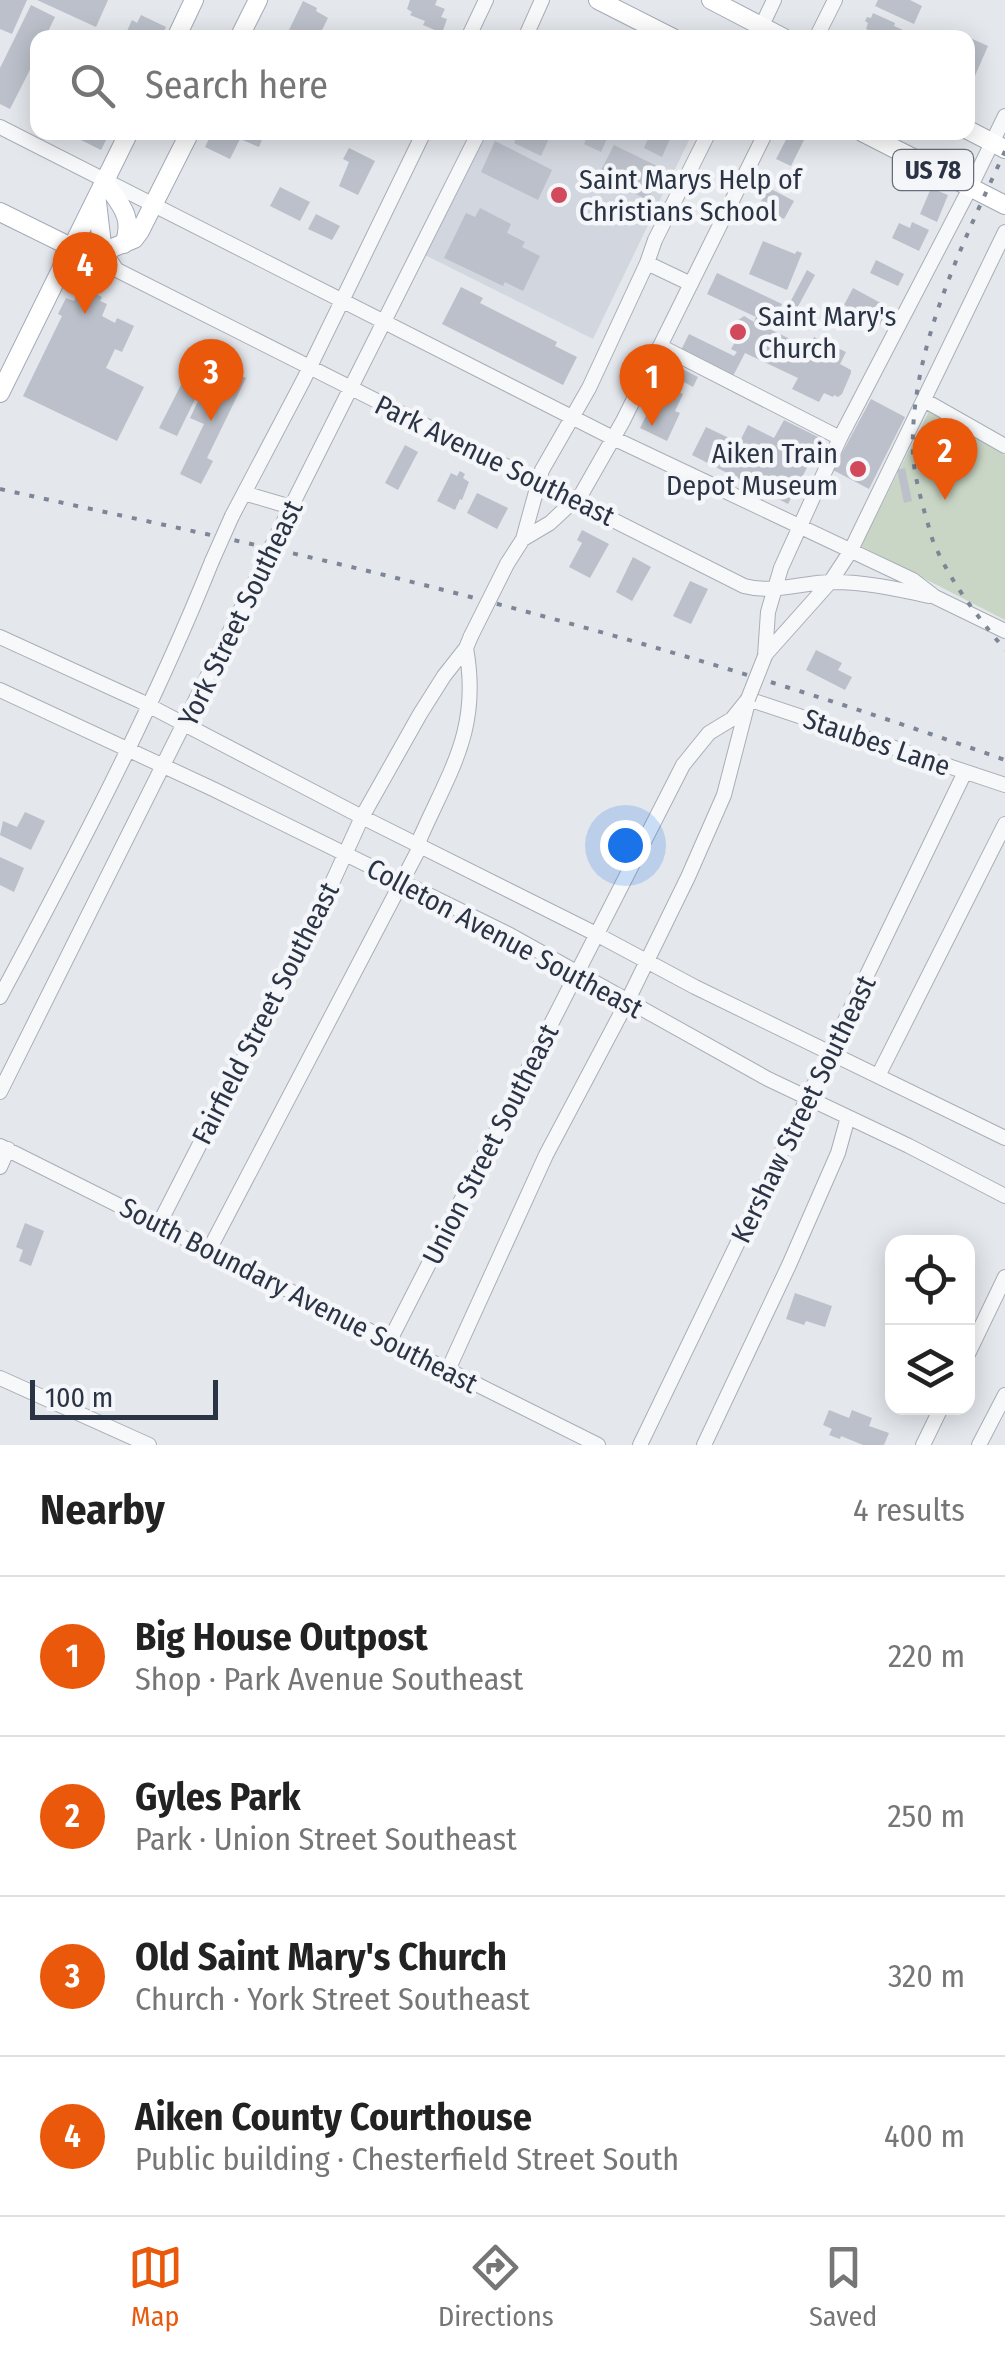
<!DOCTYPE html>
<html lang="en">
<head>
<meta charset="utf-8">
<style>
  :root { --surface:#fff; --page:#f6f6f6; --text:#222; --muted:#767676; --line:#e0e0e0; --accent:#ea580c }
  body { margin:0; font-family:"Fira Sans Condensed",sans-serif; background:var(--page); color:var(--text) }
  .controls { position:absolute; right:30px; bottom:30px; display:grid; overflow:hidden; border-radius:20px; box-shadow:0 5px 25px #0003 }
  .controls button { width:90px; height:90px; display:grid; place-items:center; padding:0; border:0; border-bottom:2px solid var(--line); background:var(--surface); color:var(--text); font:50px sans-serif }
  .scale { position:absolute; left:30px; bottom:25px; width:188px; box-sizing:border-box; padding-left:10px; border:5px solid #2b3445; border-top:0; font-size:28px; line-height:35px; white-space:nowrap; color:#2b3445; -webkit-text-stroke:8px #f4f6f9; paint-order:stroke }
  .you { position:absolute; left:625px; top:845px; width:35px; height:35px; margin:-25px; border:8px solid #fff; border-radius:50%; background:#1a73e8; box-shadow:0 0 0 15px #1a73e833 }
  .badge { display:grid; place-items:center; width:65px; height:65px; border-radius:50%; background:var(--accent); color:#fff; font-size:32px; font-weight:700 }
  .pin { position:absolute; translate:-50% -82px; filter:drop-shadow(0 2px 5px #0008) }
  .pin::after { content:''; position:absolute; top:52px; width:35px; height:30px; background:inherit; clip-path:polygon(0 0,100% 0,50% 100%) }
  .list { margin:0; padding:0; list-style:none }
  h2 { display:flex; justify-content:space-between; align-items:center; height:130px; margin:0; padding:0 40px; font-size:42px }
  h2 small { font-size:32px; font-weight:400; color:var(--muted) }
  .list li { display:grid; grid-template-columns:65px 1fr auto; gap:30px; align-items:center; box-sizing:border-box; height:160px; padding:0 40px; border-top:2px solid var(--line) }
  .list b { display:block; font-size:38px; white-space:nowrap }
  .list p { margin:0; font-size:32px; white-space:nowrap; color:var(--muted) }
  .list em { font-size:32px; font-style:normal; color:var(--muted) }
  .icon { flex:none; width:55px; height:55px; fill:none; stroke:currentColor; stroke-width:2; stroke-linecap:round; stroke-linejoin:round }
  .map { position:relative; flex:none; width:1005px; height:1445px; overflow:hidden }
  .search { position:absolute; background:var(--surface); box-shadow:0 5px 25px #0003; left:30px; right:30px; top:30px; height:110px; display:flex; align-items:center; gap:25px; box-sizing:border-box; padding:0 35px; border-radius:20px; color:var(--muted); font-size:38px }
  .sheet { height:770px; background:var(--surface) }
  nav { display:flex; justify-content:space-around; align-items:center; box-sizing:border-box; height:140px; border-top:2px solid var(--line); background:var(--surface); font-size:28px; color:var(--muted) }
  nav a { display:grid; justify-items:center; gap:5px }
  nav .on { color:var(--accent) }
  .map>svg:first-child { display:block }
  .built { fill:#d2d6de }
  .green { fill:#c9d6c5 }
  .building { fill:#bbc0ca }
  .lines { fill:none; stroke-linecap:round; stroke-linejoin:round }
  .minor-casing { stroke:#a9aeb7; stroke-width:16 }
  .major-casing { stroke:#a3abb8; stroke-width:20 }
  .minor { stroke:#f7f8fa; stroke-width:14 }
  .major { stroke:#fff; stroke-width:18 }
  .rail { stroke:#7d8696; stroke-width:4; stroke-dasharray:5 10; stroke-linecap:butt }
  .minor-bridge-casing { stroke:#a9aeb7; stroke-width:16; stroke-linecap:butt }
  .minor-bridge { stroke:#f7f8fa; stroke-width:14 }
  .poi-dot { fill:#d1495b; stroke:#f4f6f9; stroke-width:4 }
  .labels { text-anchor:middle; stroke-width:9; stroke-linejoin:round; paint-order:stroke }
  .shield { fill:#f4f6f9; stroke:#676e7b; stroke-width:2.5 }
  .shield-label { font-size:25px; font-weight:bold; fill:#2b3445 }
  .poi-label { font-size:28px; fill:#2b3445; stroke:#f4f6f9; text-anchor:start }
  .street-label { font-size:28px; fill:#2b3445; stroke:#f4f6f9 }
</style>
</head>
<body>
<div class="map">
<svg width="1005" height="1445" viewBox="0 0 1005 1445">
  <rect width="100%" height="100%" fill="#e4e7ec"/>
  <!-- built -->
  <path class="built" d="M689,132L692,134L593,339L425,255L486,133Z"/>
  <!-- green -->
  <path class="green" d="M929,411L1005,455V620L861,546Z"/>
  <!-- building -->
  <path class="building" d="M0,0H27L12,34L0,29Z
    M37,0H108L96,27Z
    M410,0H437L435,5L445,9L441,17L447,19L442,33L423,25L425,21L410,15L412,12L407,9Z
    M878,0H910L922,6L914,24L875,6Z
    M303,1L317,8L316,11L328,18L318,38H305L289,30Z
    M31,5L55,17L45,38H38V54L10,109L0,104V68Z
    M873,13L895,23L894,26L903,30L899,38H885L866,29L868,23L865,21L867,17L871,18Z
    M141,15L166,27L161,38H141L127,31L132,20L137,23Z
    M968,37L988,46L974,78L968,76Z
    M65,132H110L101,150Z
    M212,132H265L259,147L240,139L230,159L205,147Z
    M519,132H552L541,156L514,143Z
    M589,132H610L601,152L584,144Z
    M651,132H673L662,157L644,148Z
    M790,132H808L791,166L776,159Z
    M495,141L552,170L538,200L481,172Z
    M614,145L663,169L648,200L598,176Z
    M349,148L375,161L358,195L339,186L349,162L343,159Z
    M280,187L310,202L300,221L270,206Z
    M769,188L794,201L784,219L759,205Z
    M931,188L948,195L937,222L920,214Z
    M480,208L511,224L507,233L525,242L522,247L540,256L523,291L505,282L503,286L444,258L466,213L475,217Z
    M316,214L340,226L332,240L308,229Z
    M912,222L929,230L919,251L892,238L899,223L910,228Z
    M763,241L795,254L797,251L802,253L787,290L749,274Z
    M876,260L904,274L898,286L870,273Z
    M807,270L815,275L795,312L787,308Z
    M717,273L782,304L771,325L764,322L763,326L809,348L814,337L846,352L840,364L851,370V373L842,394L838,397L834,395L833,397L824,393L819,402L792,389L798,378L745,353L733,376L681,350L689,334L734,356L737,352L731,349L735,342L728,339L737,321L744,316L754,322L756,317L707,294Z
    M81,287L102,297L100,301L107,304L102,316L115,323L117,318L134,326L122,352L115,349L106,368L144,387L117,441L23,396L62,316L58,314L66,298L74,301Z
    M461,287L483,298L480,303L557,342L555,346L577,357L563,385L442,324Z
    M853,288L890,308L881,325L844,305Z
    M216,364L246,378L207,458L213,461L201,484L180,474L204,424L190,418Z
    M673,364L698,377L693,387L682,381L681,384L667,374Z
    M182,383L199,391L177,436L159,428Z
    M662,384L683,394L675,411L680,413L667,441L640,428Z
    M871,399L905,417L869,489L833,470Z
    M784,420L822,439L788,504L692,455L706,427L729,438L727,442L737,447L748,425L774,438Z
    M405,445L418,452L398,490L385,483Z
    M905,468L912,501L904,503L897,470Z
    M460,471L465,474L463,478L469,482L462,500L460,499L455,510L437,501L451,473L457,476Z
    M477,493L508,508L497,529L467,513Z
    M582,530L609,544L590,578L569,567L582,543L577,540Z
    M633,557L651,567L632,601L616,592Z
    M690,581L708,589L691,624L673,616Z
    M816,650L842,663L838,670L852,677L845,690L806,670Z
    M25,812L45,821L31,850L0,835L3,821L17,827Z
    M0,857L24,868L14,892L0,885Z
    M25,1223L44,1231L31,1266L19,1261L23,1250L16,1247Z
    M795,1293L832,1306L825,1327L806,1321L804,1325L786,1319Z
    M829,1410L849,1418L852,1410L872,1418L869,1426L889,1433L884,1445H863L841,1436L840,1439L829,1435L832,1429L823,1425Z"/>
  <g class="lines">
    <defs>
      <path id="minor" d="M468,38L486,0
        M525,38L542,0
        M756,38L774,0
        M816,38L835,0
        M0,127L613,438L913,580L935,597L1005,631
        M647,263L691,284
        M105,264L744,586C774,594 803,582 833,582C866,582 897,589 929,596
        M660,346L840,438
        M924,400L1005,446
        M244,493L291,507
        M232,516L303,381L424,132
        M283,523L479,132
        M523,539L550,523L582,493L623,421L766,132
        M507,564L523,539L542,470L589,388L647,263L655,240L709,132
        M0,637L140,701L362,817L596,934L695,987L1005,1138
        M765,655L831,581L850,552L1005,232
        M765,656L768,612L781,568L840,438L970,188L1005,116
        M0,690L213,789L510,935L768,1079L909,1146L1005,1196
        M748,699L1005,785
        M418,843C449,771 481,731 466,648
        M0,997C76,855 152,711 212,561
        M878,1076L1005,824
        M0,1092L258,575
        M0,1146L598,1445
        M0,1167L8,1149
        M159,1224L322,905L362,817L420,714L444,676L466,648L471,636
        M209,1250L421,845
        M390,1340L683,765L709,733L732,719L748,699
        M968,1354L1005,1277
        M448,1370L546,1155L627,1002L688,877L724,795L747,706
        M0,1378L149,1445
        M640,1445L965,772
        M704,1445L789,1265L838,1153L848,1117
        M923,1445L941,1408
        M979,1445L1005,1395"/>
      <path id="major" d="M598,0L673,38
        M711,0L784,38
        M176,38L194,0
        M239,38L258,0
        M968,130L1005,149
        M862,132L1005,205
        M104,181C119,203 135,217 124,244
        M97,202L103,253L113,268
        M0,212L73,248
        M62,274L71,265L134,239L140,231L190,132
        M0,393L129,132"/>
    </defs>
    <!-- minor casing -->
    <use href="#minor" class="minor-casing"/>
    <!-- major casing -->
    <use href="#major" class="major-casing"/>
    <!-- minor -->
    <use href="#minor" class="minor"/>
    <!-- major -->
    <use href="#major" class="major"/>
    <!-- rail -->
    <path class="rail" d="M1005,151C963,243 909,351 913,454C914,474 920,495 925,514C929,526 931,539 937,550C954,587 979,618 1005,650
      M0,489C121,516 243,541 364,570C580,623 795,685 1005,760"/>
    <defs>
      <path id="minor-bridge" d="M212,561L232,516
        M258,575L283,523
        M471,636L507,564
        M748,699L765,656"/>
    </defs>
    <!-- minor-bridge casing -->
    <use href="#minor-bridge" class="minor-bridge-casing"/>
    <!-- minor-bridge -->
    <use href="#minor-bridge" class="minor-bridge"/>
  </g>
  <!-- markers -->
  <g class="poi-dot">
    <circle cx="559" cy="195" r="10"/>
    <circle cx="738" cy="332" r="10"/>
    <circle cx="858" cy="469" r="10"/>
  </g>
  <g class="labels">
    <!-- shield labels -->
    <rect class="shield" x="893" y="150" width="80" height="40" rx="8"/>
    <g class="shield-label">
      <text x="933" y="179">US 78</text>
    </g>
    <!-- poi labels -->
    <g class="poi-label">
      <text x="579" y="189">Saint Marys Help of<tspan x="579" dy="32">Christians School</tspan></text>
      <text x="758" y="326">Saint Mary's<tspan x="758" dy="32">Church</tspan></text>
      <text x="838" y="463" text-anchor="end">Aiken Train<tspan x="838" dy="32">Depot Museum</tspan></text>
    </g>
    <!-- street labels -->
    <g class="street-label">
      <text transform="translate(495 460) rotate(26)" y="10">Park Avenue Southeast</text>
      <text transform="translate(240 613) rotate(-64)" y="10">York Street Southeast</text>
      <text transform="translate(877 742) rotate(19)" y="10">Staubes Lane</text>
      <text transform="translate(505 938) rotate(28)" y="10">Colleton Avenue Southeast</text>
      <text transform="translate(265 1013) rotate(-63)" y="10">Fairfield Street Southeast</text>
      <text transform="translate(803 1109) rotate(-64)" y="10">Kershaw Street Southeast</text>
      <text transform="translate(490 1144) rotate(-63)" y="10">Union Street Southeast</text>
      <text transform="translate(299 1295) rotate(27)" y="10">South Boundary Avenue Southeast</text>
    </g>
  </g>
</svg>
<div class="controls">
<button><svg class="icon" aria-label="locate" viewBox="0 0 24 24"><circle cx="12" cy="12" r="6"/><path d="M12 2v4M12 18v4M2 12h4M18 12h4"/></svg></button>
<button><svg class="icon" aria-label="layers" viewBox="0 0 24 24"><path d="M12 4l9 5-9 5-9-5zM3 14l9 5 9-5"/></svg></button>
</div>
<div class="scale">100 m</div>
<div class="you"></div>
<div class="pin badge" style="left:652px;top:426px">1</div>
<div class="pin badge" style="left:945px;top:500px">2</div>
<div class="pin badge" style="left:211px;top:421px">3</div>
<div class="pin badge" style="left:85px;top:314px">4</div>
<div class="search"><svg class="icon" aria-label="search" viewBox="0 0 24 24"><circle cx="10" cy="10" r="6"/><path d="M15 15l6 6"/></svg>Search here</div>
</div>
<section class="sheet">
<h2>Nearby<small>4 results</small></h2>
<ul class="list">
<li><span class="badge">1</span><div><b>Big House Outpost</b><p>Shop · Park Avenue Southeast</p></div><em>220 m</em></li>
<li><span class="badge">2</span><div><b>Gyles Park</b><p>Park · Union Street Southeast</p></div><em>250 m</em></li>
<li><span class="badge">3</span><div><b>Old Saint Mary's Church</b><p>Church · York Street Southeast</p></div><em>320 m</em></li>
<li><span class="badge">4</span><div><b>Aiken County Courthouse</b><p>Public building · Chesterfield Street South</p></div><em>400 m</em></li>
</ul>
</section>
<nav>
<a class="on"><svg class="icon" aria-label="map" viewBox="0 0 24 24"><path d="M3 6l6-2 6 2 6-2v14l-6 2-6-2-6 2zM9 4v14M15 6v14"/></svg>Map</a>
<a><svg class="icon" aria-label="directions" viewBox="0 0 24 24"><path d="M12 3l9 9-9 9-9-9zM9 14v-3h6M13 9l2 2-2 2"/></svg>Directions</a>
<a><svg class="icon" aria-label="saved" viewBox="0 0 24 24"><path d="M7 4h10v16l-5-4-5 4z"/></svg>Saved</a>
</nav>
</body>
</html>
